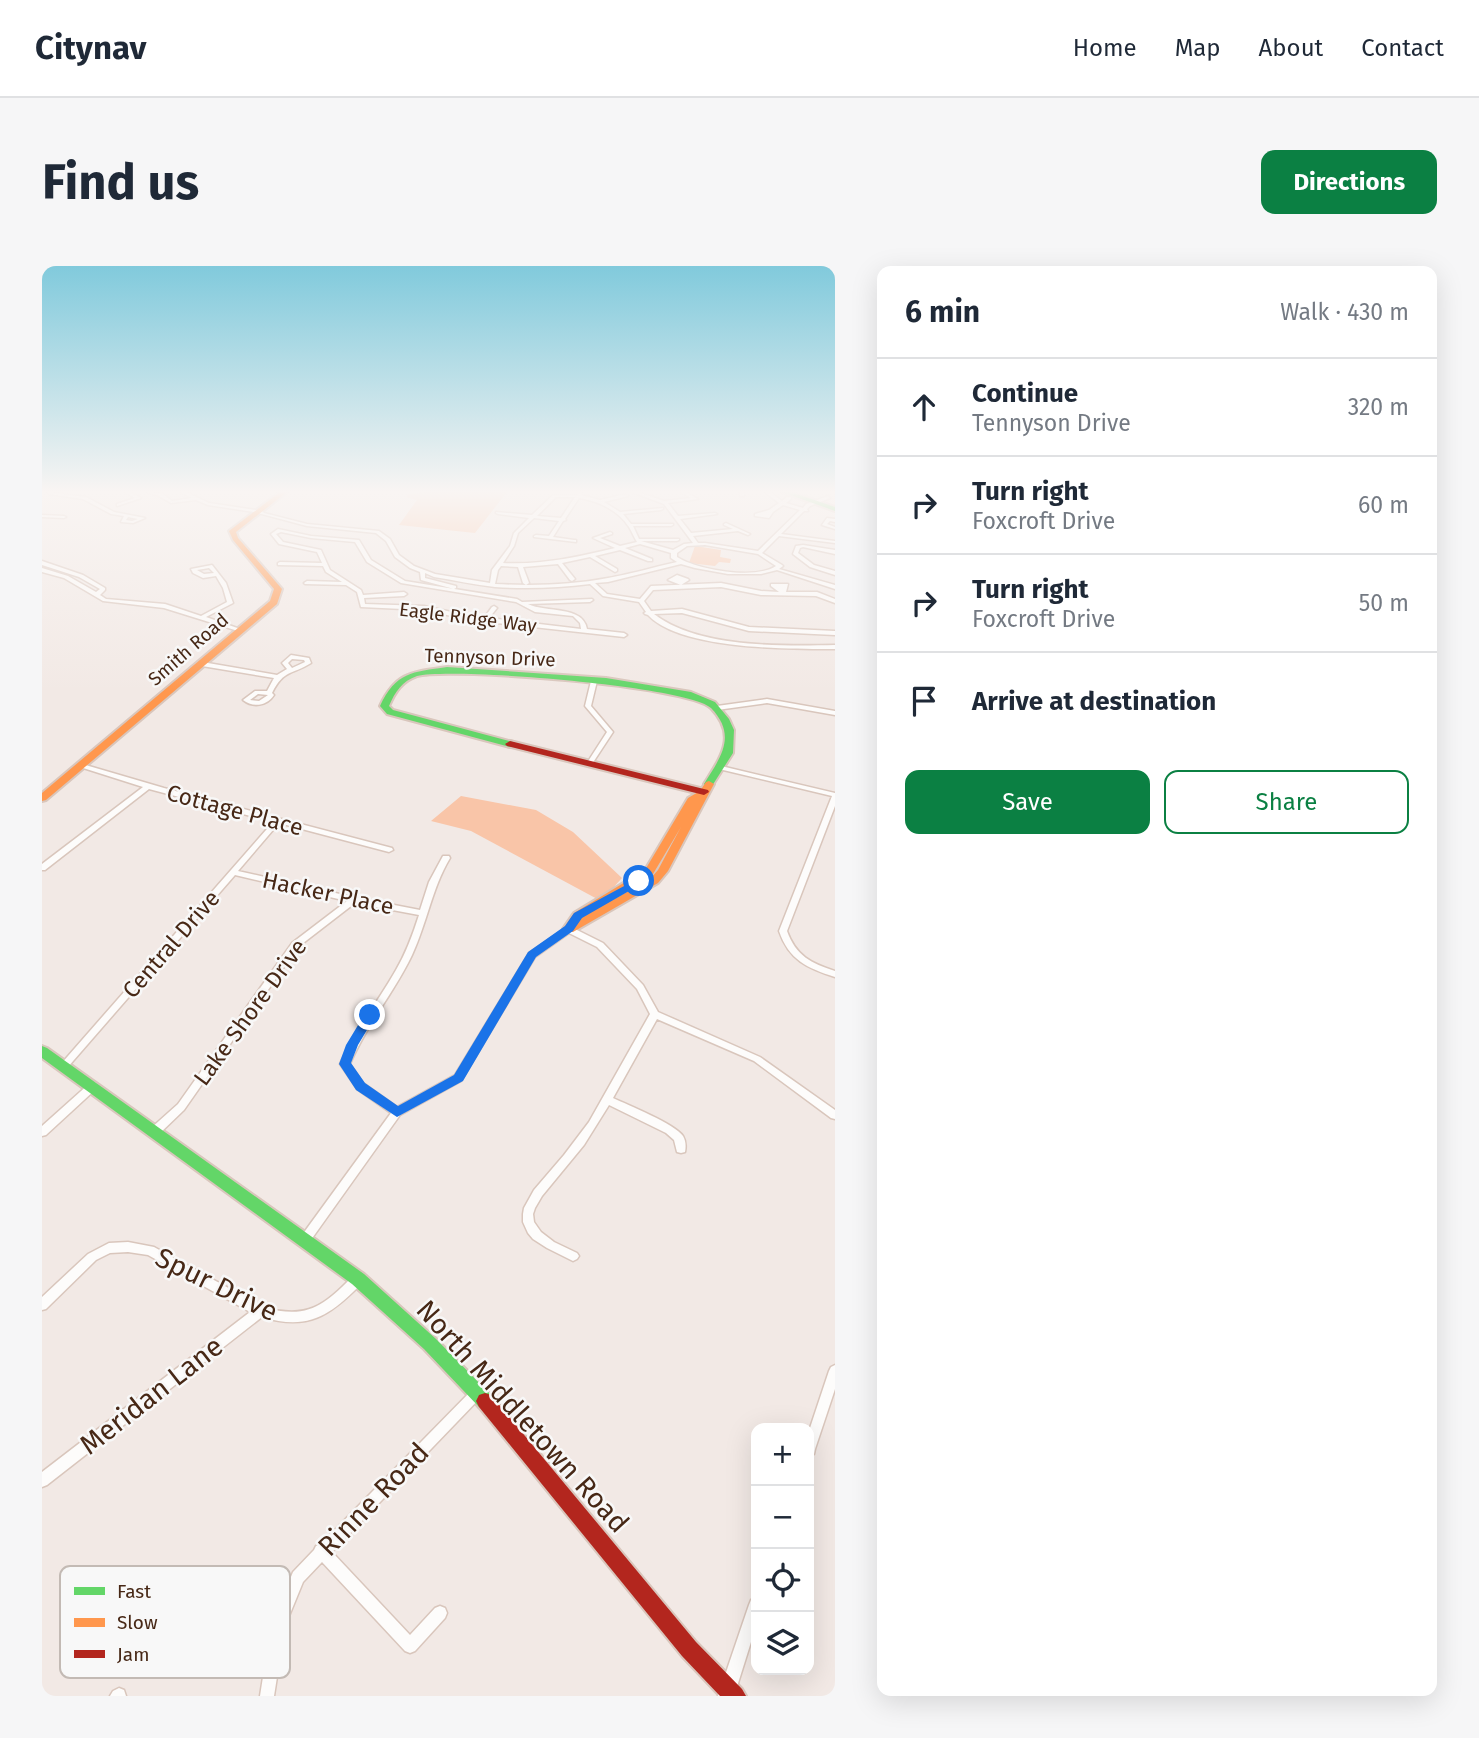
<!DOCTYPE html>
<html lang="en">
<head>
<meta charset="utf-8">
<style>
  :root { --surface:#fff; --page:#f6f6f7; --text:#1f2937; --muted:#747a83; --line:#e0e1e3; --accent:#0b8043 }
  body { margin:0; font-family:"Fira Sans",sans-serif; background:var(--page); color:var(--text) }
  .controls { position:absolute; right:21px; bottom:21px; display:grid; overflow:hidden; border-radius:14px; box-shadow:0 7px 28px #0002 }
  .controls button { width:63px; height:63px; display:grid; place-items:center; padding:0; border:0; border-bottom:2px solid var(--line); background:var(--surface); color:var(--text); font:35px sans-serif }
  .stop { position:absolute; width:21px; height:21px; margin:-16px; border:5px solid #1a73e8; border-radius:50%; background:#fff }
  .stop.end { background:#1a73e8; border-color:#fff; box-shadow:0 2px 7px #0008 }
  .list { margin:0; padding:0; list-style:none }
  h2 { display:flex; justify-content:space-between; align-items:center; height:91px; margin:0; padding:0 28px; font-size:30px }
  h2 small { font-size:23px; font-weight:400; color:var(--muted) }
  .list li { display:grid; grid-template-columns:46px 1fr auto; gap:21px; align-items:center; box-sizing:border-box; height:98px; padding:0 28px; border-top:2px solid var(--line) }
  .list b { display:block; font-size:26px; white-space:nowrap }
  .list p { margin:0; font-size:23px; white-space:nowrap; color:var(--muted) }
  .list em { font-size:23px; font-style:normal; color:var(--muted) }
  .actions { display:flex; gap:14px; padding:21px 28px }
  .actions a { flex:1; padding:16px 0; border:2px solid var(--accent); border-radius:14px; text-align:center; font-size:24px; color:var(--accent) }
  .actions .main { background:var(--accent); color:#fff }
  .icon { flex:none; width:38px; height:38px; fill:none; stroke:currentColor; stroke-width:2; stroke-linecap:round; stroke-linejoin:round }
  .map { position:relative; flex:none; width:793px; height:1430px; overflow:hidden; border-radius:14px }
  header { display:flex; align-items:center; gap:42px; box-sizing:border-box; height:98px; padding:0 35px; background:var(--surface); border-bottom:2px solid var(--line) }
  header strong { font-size:33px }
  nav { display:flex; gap:38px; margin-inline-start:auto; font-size:24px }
  .intro { display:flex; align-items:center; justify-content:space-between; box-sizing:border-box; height:168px; padding:0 42px }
  h1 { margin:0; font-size:49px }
  .button { padding:18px 32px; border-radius:14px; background:var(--accent); color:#fff; font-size:24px; font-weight:700 }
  main { display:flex; gap:42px; padding:0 42px }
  aside { flex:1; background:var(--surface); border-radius:14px; box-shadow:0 7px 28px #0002 }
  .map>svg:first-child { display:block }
  .green { fill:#f9c5a8 }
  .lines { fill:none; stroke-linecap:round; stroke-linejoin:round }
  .street-casing { stroke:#d9c6bc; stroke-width:3 }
  .fast-casing { stroke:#d9c6bc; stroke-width:4 }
  .slow-casing { stroke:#d9c6bc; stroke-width:4 }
  .jam-casing { stroke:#d9c6bc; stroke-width:4 }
  .street { fill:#fdfcfb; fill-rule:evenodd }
  .fast { fill:#63d668; fill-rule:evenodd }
  .slow { fill:#ff974d; fill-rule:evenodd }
  .jam { fill:#b3261e; fill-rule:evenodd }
  .route { fill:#1a73e8 }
  .labels { text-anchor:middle; stroke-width:5; stroke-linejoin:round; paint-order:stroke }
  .far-street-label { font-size:19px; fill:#472816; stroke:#f8f8f8 }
  .street-label { font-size:23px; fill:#472816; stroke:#f8f8f8 }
  .near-street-label { font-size:28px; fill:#472816; stroke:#f8f8f8 }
  .key { fill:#f8f8f8; stroke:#c3bab4; stroke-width:2 }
  .key-label { font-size:19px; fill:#472816 }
</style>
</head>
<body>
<header>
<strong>Citynav</strong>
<nav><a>Home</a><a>Map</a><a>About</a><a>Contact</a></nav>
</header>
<div class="intro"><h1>Find us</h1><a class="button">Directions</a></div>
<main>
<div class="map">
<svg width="793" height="1430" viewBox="0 0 793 1430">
  <rect width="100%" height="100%" fill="#f2e9e5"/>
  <!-- green -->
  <path class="green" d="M384,226H465L433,267L357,259L375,234L364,231L367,228Z
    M653,280L679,284L678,291L689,293L688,297L677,296L673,300L647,297Z
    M419,530L494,544L531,566L580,612L559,635L429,565L389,555Z"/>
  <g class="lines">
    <defs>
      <path id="street" d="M5,226L44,231L72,246L103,252L91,257L79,256L82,250L69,248L41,233L7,228ZM86,251L96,253L90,255L84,254Z
        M83,226H88L99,232L75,240V238L93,232Z
        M105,226L121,228L130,235L150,232L139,226H144L167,237L220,245L222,247L265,258L337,265L348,273L357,289L372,300L393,308L448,317L450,304L468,280L472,267L487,252L456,248L454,247V246L490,249L511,229H535L536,226H539L540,227L539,229L558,234L584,228L586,230L562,236L578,246L621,242V243L619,244L581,248L589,258H631V259L629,260H591L597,273H637V274L635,275H599L631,284L642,278L651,277L622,238L590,226H596L622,235L649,232L639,226H644L656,233L626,237L636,250L673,247L675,248L638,253L649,267L691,263L682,259V258L684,257L708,268L706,269L696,265L651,270L656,277H663L716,285L758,244L741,239L731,246L727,252L713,250V248L727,244L737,237L723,226H728L740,235L745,231H749V233L744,237L761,242L764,238L786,230L788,232L768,240L765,243L766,245H762L739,268L793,275V277L737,270L720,287L740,299L741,300L737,303L793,319V323L735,304L719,308H686L653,302L639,298L566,316L553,317L565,328L598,333L609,320L679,317L719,325L737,326L729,320V318H746L744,326H775L793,333V337L774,330L719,329L679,321L611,324L602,335L609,345L640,343L707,361L793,365V369L707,365L640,347L612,348C656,382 739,380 793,379V383C748,383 638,384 606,349L603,348L602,347L604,346L597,336L561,330L548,318C516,322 485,323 453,321C433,319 412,314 392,311L383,307V312L414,320V322L412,323L379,314L378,306L368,302L353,291L344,275L334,267L265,260L212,246L166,239L154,234L129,237L117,230ZM514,231H533L519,252L495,250ZM537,232C556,235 576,244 587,261C590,266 592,271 595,276L578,280L558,272L570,268V267L568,266L551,272L573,282C536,291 499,299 461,297L472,280L476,267L492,252L517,255L507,270L494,269L492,270V271L534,276V274H532L511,271L521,255L524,254L523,253ZM598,278L629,287V292L635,296C612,301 589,308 566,312C529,319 491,320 453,318L456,304L459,300L476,301L481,317L484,319L487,317L481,301L516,298L528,314L530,315L533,313L520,297L548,291L573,306L575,305V303L553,290L578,284L606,295H610V293L583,282ZM663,279L716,288L734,300C713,314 656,304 635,291V287L645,280Z
        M698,226H702V230H698Z
        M0,249L22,250L24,251L22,252L0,251Z
        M785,252L793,253V256L788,255L785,258L793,261V263L780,259Z
        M236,263L269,270L317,274L329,294L363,315L475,333L480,336L550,333L551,334L548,336L486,338C504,347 541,339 545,363L582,367L585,369L582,371L428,354L382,344L319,341L315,326L304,319L263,318L262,317L265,315L300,316L284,306L281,300L236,299V297L238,296L280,297L275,286L237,278L229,268ZM239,266L269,272L313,276L325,296L359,317L474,336L493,346L531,350L538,357L539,363L447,352L455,342L452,340L450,341L442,352L428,350L382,340L323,338L322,332L362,330L365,328L362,326L321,329L319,324L288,304L279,284L241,276L234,268Z
        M761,279L793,284V288L761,281L758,282L756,287L772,299L793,305V309L768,301L751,288L754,280Z
        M0,295L41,309L63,322V324L58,329L64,333L123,338L159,350L185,336L181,322L174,310L161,312L151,307L149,303L170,299L184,317L191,337L164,351L201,364L196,365L122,342L61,335L22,312L0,306V302L26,310L54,326L58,323L37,311L0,299ZM167,302L172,307L162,308L155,304Z
        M635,309L646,313L647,314L639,319L626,314Z
        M249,389L267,392L269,397C250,409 242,403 230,427L232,429C225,440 211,442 201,434L213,425H225L232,412L160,400L157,398L160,396L235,409L245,403L240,397ZM250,393L262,394L263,396L250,402L246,397ZM216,428L226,429L217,435L208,434Z
        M552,413L555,415L549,440L571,466L550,498L548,499L545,497L565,466L543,440L549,415Z
        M725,433L793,445V449L725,437L675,444L672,442L675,440Z
        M40,498L122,522L350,582L351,584L347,586L237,557L196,605L311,631L378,644L387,616L401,590H407L408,592C390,622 385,657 370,689C352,727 324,759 308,798L321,817L355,841L413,809L487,687L527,660L561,677L601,719L616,746L718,791L793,844V853L789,852L712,795L615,753L571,832C586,839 633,858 641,870C644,875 644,881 643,886L639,887L635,886L632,874L624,867L567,839L542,879L500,930L493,942L491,948L492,956L499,966L512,976L535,987L537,990L535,993L531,995L505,982L491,973L486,967L481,956V948L482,942L492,924L522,889L547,856L608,748L595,723L555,681L527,667L493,691L419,815L358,849L266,978L262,980L258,978L256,975L258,972L349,847L315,823L298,798C313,764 336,736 354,704C364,687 371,668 377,649L313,637L256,681L142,844L116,869L112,870L108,869L107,866L108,863L136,838L250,677L305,635L193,609L25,802H19L17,800L19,798L231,556L107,523L3,604H0V598L101,521L38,501V499Z
        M679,500L793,527V540L745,665C754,690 769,697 793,705V711C765,702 747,694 737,665L790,530L677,503L676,502Z
        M51,816L54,817L56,820L54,823L4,869L0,870V860L48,817Z
        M86,976L112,981L221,1041C265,1054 282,1040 312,1009L316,1008L320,1009L322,1013L320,1017C288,1050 266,1065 220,1051L5,1219L0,1221V1206L208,1046L106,989L86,986L68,987L54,994L4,1043L0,1044V1031L46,988L67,977Z
        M793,1099V1123L773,1183L772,1188L767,1189V1165L787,1105L789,1101Z
        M435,1121L439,1123L441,1127L439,1131L290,1286L368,1369L393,1342L398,1340L403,1342L405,1347L403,1352L373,1385L368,1387L363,1385L280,1296L261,1316L243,1360L232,1430H218L229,1360L251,1306L272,1284L274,1280L278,1279L431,1123Z
        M714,1332V1360L692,1430H676L707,1339L709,1334Z
        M77,1422L82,1424L84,1430H68L71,1425Z"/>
      <path id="fast" d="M740,226H749L793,241V245Z
        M405,401L564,412L649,426L673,436L687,453L692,464L691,487L670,520H664L662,518C678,492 696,470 669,442C647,420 409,401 375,410C360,415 353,426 347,440L351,444L471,476L473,478L468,481L345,448L338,440C354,406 370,406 405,401Z
        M0,780L5,782L322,1008L394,1073L449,1129L452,1135L449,1141L443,1143L437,1141L382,1083L310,1018L0,792Z"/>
      <path id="slow" d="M238,226H245L194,266L196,272L240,323L235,338L4,534L0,535V527L228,335L232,323L191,274L187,265Z
        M667,515L672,518L626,605L616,617L531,666H523L521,663L532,647L603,604L646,532L658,525L664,516ZM639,561L616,604L608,613L569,635L611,608Z"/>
      <path id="jam" d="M468,475L666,524L667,526L662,529L465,480L463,478Z
        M443,1127L449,1129L654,1376L700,1423L704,1430H678L640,1390L437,1141L434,1135L437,1129Z"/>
    </defs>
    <!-- street casing -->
    <use href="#street" class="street-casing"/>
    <!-- fast casing -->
    <use href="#fast" class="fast-casing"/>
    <!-- slow casing -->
    <use href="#slow" class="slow-casing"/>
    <!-- jam casing -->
    <use href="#jam" class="jam-casing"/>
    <!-- street -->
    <use href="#street" class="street"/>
    <!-- fast -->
    <use href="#fast" class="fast"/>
    <!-- slow -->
    <use href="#slow" class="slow"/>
    <!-- jam -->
    <use href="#jam" class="jam"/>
  </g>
  <!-- sky -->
  <linearGradient id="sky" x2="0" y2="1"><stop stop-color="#81cadc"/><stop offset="0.53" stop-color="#f9f5f3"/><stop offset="1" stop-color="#f9f5f3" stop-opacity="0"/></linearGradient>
  <rect width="793" height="426" fill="url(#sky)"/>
  <!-- route -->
  <path class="route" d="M597,612L602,615L601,617L540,652L531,665L494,691L421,815L355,851L314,824L297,798L304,779L324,746L328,745L334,749L316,779L309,797L323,817L356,840L412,809L486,686L523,660L532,647Z"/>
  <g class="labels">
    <!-- far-street labels -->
    <g class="far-street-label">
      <text transform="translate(426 351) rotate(7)" y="7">Eagle Ridge Way</text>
      <text transform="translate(146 383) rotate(-41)" y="7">Smith Road</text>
      <text transform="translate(448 391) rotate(2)" y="7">Tennyson Drive</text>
    </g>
    <!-- street labels -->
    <g class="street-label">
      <text transform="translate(193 544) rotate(15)" y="8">Cottage Place</text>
      <text transform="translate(286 627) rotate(12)" y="8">Hacker Place</text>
      <text transform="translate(129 678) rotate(-49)" y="8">Central Drive</text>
      <text transform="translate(208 746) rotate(-54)" y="8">Lake Shore Drive</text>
    </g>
    <!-- near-street labels -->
    <g class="near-street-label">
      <text transform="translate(175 1018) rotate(26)" y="10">Spur Drive</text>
      <text transform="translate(109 1129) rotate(-38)" y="10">Meridan Lane</text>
      <text transform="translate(481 1150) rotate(48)" y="10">North Middletown Road</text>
      <text transform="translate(331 1233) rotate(-46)" y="10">Rinne Road</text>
    </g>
  </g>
  <!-- legend -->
  <rect x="18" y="1300" width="230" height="112" rx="10" class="key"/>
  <rect x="32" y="1321" width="31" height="8" fill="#63d668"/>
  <rect x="32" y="1352" width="31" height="9" fill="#ff974d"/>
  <rect x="32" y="1384" width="31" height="8" fill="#b3261e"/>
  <g class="key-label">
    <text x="75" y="1332">Fast</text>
    <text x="75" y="1363">Slow</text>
    <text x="75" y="1395">Jam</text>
  </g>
</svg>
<div class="controls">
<button>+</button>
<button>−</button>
<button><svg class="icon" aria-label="locate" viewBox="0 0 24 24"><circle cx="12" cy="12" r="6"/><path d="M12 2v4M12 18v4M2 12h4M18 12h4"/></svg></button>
<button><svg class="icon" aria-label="layers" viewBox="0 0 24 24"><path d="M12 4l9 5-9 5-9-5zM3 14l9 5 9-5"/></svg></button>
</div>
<div class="stop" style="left:597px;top:615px"></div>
<div class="stop end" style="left:328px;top:749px"></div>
</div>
<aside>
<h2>6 min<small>Walk · 430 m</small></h2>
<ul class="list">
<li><svg class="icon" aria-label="ahead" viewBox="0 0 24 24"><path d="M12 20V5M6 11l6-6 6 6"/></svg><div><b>Continue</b><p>Tennyson Drive</p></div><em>320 m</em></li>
<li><svg class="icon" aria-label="right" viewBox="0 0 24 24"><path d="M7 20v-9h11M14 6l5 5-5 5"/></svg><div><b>Turn right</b><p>Foxcroft Drive</p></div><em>60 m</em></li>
<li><svg class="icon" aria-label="right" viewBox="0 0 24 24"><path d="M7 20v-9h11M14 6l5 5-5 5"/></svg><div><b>Turn right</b><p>Foxcroft Drive</p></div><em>50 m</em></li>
<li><svg class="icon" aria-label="arrive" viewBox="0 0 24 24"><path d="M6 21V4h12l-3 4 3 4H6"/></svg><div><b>Arrive at destination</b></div></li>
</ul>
<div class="actions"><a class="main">Save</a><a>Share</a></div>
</aside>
</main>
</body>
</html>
